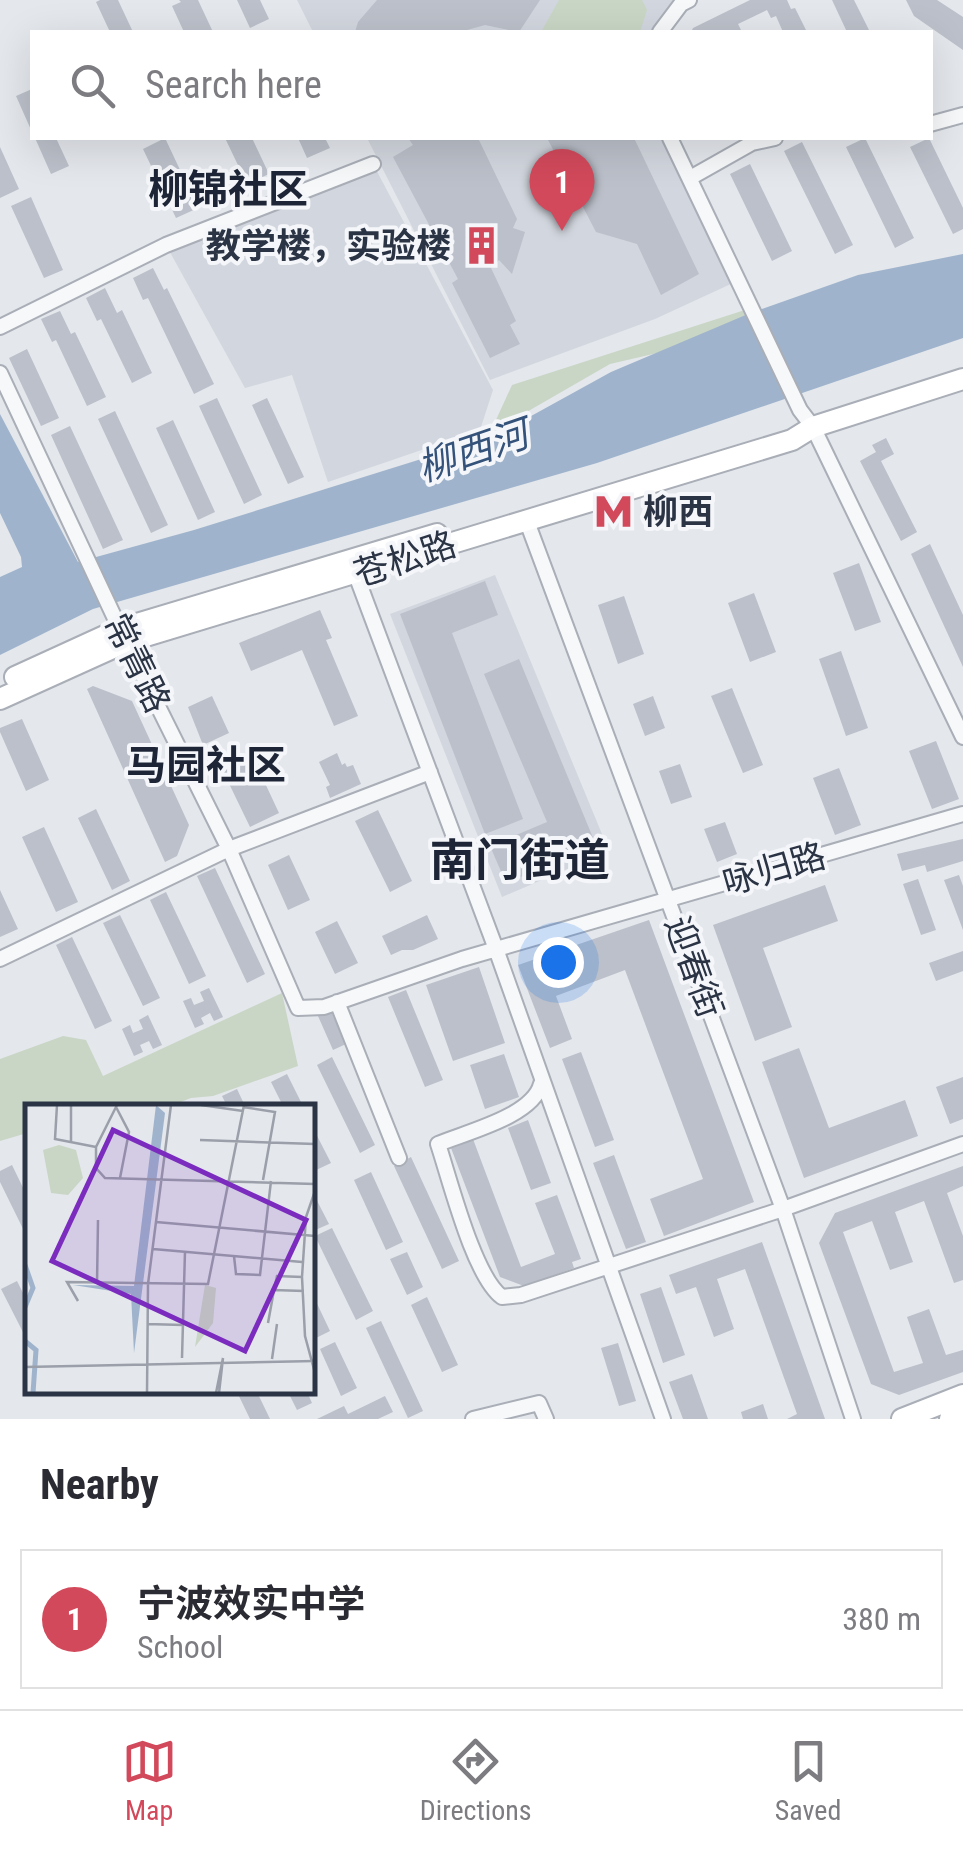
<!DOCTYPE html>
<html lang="en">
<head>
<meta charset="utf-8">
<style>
  :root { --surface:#fff; --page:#f2f2f3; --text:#2b2b33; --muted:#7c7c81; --line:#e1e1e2; --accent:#d1495b }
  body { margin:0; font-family:"Roboto Condensed","Noto Sans SC",sans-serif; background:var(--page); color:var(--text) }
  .you { position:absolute; left:558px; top:962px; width:35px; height:35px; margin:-25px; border:8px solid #fff; border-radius:50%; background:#1a73e8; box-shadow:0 0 0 15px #1a73e833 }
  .badge { display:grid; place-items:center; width:65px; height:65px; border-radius:50%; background:var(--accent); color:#fff; font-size:32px; font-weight:700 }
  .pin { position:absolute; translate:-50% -82px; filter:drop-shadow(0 2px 5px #0008) }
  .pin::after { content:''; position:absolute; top:52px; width:35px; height:30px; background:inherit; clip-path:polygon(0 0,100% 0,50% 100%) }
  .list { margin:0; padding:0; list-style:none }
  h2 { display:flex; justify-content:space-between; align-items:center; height:130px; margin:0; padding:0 40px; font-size:42px }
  h2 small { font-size:32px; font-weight:400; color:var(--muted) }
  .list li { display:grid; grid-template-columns:65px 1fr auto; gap:30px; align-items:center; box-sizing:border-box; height:140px; margin:0 20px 20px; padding:0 20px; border:2px solid var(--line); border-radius:0px }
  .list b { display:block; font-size:38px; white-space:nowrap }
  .list p { margin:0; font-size:32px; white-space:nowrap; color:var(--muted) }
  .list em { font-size:32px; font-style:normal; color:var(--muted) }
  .icon { flex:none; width:55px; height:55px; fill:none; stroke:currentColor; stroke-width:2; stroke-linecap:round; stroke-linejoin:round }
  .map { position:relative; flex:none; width:963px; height:1419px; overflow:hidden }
  .search { position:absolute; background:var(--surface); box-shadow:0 10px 40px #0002; left:30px; right:30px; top:30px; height:110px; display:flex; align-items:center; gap:25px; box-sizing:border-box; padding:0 35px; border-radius:0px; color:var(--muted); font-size:38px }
  .sheet { height:290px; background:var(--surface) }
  nav { display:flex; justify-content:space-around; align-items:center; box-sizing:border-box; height:140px; border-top:2px solid var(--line); background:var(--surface); font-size:28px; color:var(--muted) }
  nav a { display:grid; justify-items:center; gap:5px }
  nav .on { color:var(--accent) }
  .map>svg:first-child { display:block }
  .built { fill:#d2d6de }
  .green { fill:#c9d6c5 }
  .water { fill:#9fb4cc }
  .building { fill:#bbc0ca }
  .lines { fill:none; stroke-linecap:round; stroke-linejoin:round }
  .street-casing { stroke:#a9aeb7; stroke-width:18 }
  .secondary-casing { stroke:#a9aeb7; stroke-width:24 }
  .street { stroke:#f7f8fa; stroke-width:14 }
  .secondary { stroke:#fff; stroke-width:20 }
  .labels { text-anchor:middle; stroke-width:8; stroke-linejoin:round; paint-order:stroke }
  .poi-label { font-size:35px; font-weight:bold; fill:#2b3445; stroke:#f4f6f9; text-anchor:end }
  .street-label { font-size:35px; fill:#2b3445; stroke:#f4f6f9 }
  .water-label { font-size:38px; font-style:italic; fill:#34527a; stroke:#f4f6f9 }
  .quarter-label { font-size:40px; font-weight:bold; fill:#1d2536; stroke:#f4f6f9 }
  .district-label { font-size:45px; font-weight:bold; fill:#1d2536; stroke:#f4f6f9 }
  .inset-river { fill:none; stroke:#9fb4cc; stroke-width:5 }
  .inset-road { fill:none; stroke:#9a9fa9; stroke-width:2.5 }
  .view { fill:#7b2cbf; fill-opacity:0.15; stroke:#7b2cbf; stroke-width:5 }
  .inset-edge { fill:none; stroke:#2b3445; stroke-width:5 }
</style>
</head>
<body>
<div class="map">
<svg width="963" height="1419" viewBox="0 0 963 1419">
  <rect width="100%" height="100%" fill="#e4e7ec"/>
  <!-- built -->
  <path class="built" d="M297,0H681L655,32H313Z
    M367,138H665L733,283L655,319L490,380Z
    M373,164L493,390L480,430L328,482L292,375L245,388L166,245Z
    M495,575L609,851L502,897L390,614Z"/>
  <!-- green -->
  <path class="green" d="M559,0H642L647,10L640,32H541Z
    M751,308L761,329L610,364L490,433L512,385Z
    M282,993L298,1066L213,1096L191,1098L170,1106H28L27,1133L0,1141V1059L63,1036L86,1040L103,1076Z"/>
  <!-- water -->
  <path class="water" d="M963,254V338L597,463L93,609L0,655V577L22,567L21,557L0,513V414L78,562L194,530L495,436L611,372L748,314L858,275Z"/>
  <!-- building -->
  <path class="building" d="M100,0H118L133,32H110L96,2Z
    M179,0H198L213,32H184L172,6L181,2Z
    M237,0H260L269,19L250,28Z
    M377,0H540L519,32L485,25L460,32H355L358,22Z
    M750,0H787L791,9L795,8L807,32H783L776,16L771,18L767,10L738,24L742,32H691L693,28Z
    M832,0H854L870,32H847Z
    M906,0H937L963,17V50L914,16Z
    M32,89V132L16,96Z
    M35,138H56L69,166L51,174Z
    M165,138L198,208L176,218L143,149Z
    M225,138H252L269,174L247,184Z
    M298,138H325L330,148L307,158Z
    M408,138H478L517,219L513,228L525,232L512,274L499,260L491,268L516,321L510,325L520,344L490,358L452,283L458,279L393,157L413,145Z
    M547,138H634L699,274L661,295L637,244L596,232Z
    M865,138L914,238L895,248L846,147Z
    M929,138L963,208V229L953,234L910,147Z
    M802,142L853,245L835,254L784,151Z
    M0,147L19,189L0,198Z
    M750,164L792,251L772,261L730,174Z
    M31,197L63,270L44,278L11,206Z
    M153,268L164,290L167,288L214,384L194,394L148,298L143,300L133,278Z
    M105,288L117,313L122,310L152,373L132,383L101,319L97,321L86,298Z
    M60,311L71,334L75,332L106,397L87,406L56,340L52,342L41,319Z
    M27,349L59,418L41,426L9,358Z
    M217,398L262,495L244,504L199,406Z
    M267,398L304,477L288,484L252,405Z
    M115,411L168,525L151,533L98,419Z
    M173,420L215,512L198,520L156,428Z
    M70,426L123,540L103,549L51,435Z
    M886,438L894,454L881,461L917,532L901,541L860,461L876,452L872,445Z
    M930,544L963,615V667L911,554Z
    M859,563L881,622L855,631L833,573Z
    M485,581L498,615L452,633L523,819L485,834L400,614Z
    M754,593L776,652L750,662L728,603Z
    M624,596L644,654L618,664L598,605Z
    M320,610L332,638L326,640L358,716L334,726L302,650L251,671L239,643Z
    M841,651L868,728L846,736L819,659Z
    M519,659L596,845L506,883L490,846L547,822L484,674Z
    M93,686L132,701L189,825L177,856L165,862L87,689Z
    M732,688L763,765L743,773L711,696Z
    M212,696L229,733L203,745L188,707Z
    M653,696L665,728L645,736L633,704Z
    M22,719L49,780L26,791L0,732V728Z
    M936,741L959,799L932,809L909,751Z
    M250,751L279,813L250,827L220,765Z
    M337,753L342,765L345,763L347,767L353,765L361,784L330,798L326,787L330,785L319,762Z
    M680,764L692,797L671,804L659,771Z
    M839,768L861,825L835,835L813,778Z
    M96,809L130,881L112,890L78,818Z
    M378,810L412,881L390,892L355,821Z
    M725,822L737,854L717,862L704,829Z
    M44,827L78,902L56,912L22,837Z
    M963,839V861L927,872L925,865L902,871L897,854Z
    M289,855L310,900L288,910L268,865Z
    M215,868L265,974L247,983L197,876Z
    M959,875L963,886V930L944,880Z
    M918,879L936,930L921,935L903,884Z
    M825,885L838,921L763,948L792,1027L755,1041L713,925Z
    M0,890L18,929L0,937Z
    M166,892L206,976L189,984L150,900Z
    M120,915L160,998L143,1006L103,923Z
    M427,915L438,939L413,950H402L391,955L382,936Z
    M649,920L754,1202L664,1236L650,1199L703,1179L625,970L556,996L572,1039L550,1048L518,965Z
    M337,921L358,963L335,974L315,932Z
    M72,937L112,1021L95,1029L56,945Z
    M963,951V971L936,981L929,963Z
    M479,967L505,1043L453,1061L426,985Z
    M209,988L223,1017L214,1021L210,1013L201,1018L204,1024L195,1028L183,1001L191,998L194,1005L204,1001L200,992Z
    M406,990L443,1080L425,1087L388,997Z
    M331,1011L346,1044L333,1050L318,1016Z
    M148,1015L162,1045L153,1049L149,1041L140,1045L143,1052L134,1056L122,1029L130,1025L133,1033L143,1029L139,1020Z
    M799,1048L829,1128L905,1100L918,1136L804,1178L762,1062Z
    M581,1052L614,1140L595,1147L562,1059Z
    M504,1054L519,1097L485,1109L470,1065Z
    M332,1057L375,1145L360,1153L317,1065Z
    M287,1074L303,1106H283L271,1082Z
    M963,1077V1119L950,1124L936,1087Z
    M237,1089L245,1106H227L222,1096Z
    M528,1120L551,1183L531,1190L508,1128Z
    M312,1126L331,1163L314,1171L312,1167Z
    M473,1139L521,1267L555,1254L535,1203L557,1195L581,1259L572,1262L574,1268L524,1286L500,1277L451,1148Z
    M614,1155L646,1242L626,1249L593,1163Z
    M411,1157L459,1261L442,1269L394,1166Z
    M12,1165L28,1198V1239L0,1182V1171Z
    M963,1166V1186L947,1193L963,1236V1280L954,1283L924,1201L895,1212L913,1262L890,1270L872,1221L843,1232L894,1372L923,1363L907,1317L929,1309L946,1355L963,1350V1372L899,1395L871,1384L819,1243L835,1213Z
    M371,1172L403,1242L386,1250L354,1180Z
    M312,1191L329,1224L313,1231L312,1229Z
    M332,1228L373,1311L356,1320L315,1236Z
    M762,1242L825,1419H787L797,1414L745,1269L717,1279L734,1329L714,1337L696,1287L676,1294L669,1275Z
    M407,1252L423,1287L407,1295L390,1259Z
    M17,1281L28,1303V1342L1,1289Z
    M661,1287L685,1355L663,1363L640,1294Z
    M312,1293L330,1331L314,1339L312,1335Z
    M427,1297L458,1365L442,1372L411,1305Z
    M381,1321L423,1411L408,1418L366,1328Z
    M335,1342L357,1388L341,1396L320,1349Z
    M618,1343L636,1401L619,1406L601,1348Z
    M692,1374L708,1419H683L669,1382Z
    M237,1392H257L270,1419H250Z
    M288,1392H307L312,1403L297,1410Z
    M385,1396L393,1412L378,1419H317L344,1406L348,1414Z
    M763,1404L768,1419H743L741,1412Z"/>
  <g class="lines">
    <defs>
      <path id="street" d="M660,32L681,4L689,0
        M930,124L963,115
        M670,138L800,410L813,427L963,737
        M690,178L752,143L775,138
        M0,327L166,245L373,164
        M0,373L126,642L229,849L298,1008L324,1007L462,959L963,814
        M526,519L783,1209L853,1419
        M356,575L496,949L663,1419
        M0,959L229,849L430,772
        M337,1002L399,1158
        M541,1084C533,1116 467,1132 438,1144C450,1180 474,1277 502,1297L521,1295L783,1209L963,1144
        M473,1419L539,1403L546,1419"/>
      <path id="secondary" d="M15,677L120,629L437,534
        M0,699L126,642L792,440L813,427L963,379
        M902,1419L963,1395
        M950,1419L963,1414"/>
    </defs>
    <!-- street casing -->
    <use href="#street" class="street-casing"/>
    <!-- secondary casing -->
    <use href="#secondary" class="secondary-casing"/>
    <!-- street -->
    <use href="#street" class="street"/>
    <!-- secondary -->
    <use href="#secondary" class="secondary"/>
  </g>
  <!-- icons -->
  <defs>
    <symbol id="building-bare" viewBox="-9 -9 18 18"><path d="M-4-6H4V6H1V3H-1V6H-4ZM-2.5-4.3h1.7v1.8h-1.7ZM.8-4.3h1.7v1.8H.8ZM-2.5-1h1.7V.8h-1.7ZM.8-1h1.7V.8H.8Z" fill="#d1495b" stroke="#f4f6f9" stroke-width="2.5" paint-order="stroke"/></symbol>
    <symbol id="metro-bare" viewBox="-9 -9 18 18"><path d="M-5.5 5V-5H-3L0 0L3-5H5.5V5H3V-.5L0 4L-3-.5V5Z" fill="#d1495b" stroke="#f4f6f9" stroke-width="2.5" paint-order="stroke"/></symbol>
  </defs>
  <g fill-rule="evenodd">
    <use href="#building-bare" x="454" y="218" width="55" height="55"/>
    <use href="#metro-bare" x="586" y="484" width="55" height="55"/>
  </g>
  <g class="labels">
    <!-- poi labels -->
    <g class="poi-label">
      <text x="451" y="258">教学楼，实验楼</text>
      <text x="643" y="524" text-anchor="start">柳西</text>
    </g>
    <!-- street labels -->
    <g class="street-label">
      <text transform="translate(405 559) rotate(-18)" y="12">苍松路</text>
      <text transform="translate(137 663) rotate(64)" y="12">常青路</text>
      <text transform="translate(774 869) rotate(-16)" y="12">咏归路</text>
      <text transform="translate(694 967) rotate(70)" y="12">迎春街</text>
    </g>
    <!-- water labels -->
    <g class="water-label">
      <text transform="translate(473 451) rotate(-19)" y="13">柳西河</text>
    </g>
    <!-- quarter labels -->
    <g class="quarter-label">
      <text x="228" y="203">柳锦社区</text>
      <text x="206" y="779">马园社区</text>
    </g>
    <!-- district labels -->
    <g class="district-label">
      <text x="520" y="876">南门街道</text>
    </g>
  </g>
  <!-- overview -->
  <g transform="translate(25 1104)">
    <rect width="290" height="290" fill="#e4e7ec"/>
    <path d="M34,41L51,46L58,74L43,91L26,89L18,46ZM180,181L191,184L188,219L170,243Z" fill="#c9d6c5"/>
    <path d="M131,1L140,9L109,249L106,190L48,181L109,182Z" fill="#9fb4cc"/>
    <path class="inset-river" d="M0,161L8,184L0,203M0,237L11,246L8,289"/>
    <path class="inset-road" d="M32,1L30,35L71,43M46,1V37M92,1L71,43V64L80,74L290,80M176,1L218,7M91,3L104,28L95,74M218,3L250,8L238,76M175,36L290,40M290,87L281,113L277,173L280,232L290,269M131,118L290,132M128,145L277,158M209,152L211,170L235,171L246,77M72,180L73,116M249,186L252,172L277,173M53,197L42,178L183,180L219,1M243,219L249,186L279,187M122,220L158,221M157,254L160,147M247,255L252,220M0,263L290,257M122,289L123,180L146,1M191,289L198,254L194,289"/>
    <path class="view" d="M88,26L281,116L220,247L27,157Z"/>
    <rect width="290" height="290" class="inset-edge"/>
  </g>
</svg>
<div class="you"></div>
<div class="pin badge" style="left:562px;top:231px">1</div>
<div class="search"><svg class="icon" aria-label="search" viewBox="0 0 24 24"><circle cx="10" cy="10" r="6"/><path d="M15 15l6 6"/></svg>Search here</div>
</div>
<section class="sheet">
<h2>Nearby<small></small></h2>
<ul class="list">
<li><span class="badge">1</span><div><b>宁波效实中学</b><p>School</p></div><em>380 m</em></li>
</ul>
</section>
<nav>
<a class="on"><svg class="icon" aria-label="map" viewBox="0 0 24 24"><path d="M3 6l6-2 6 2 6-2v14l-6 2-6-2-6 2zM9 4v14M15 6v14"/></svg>Map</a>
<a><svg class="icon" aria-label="directions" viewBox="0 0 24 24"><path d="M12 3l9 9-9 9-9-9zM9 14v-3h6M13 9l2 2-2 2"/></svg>Directions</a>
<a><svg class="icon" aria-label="saved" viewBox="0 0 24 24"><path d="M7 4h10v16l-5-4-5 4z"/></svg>Saved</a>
</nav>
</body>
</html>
